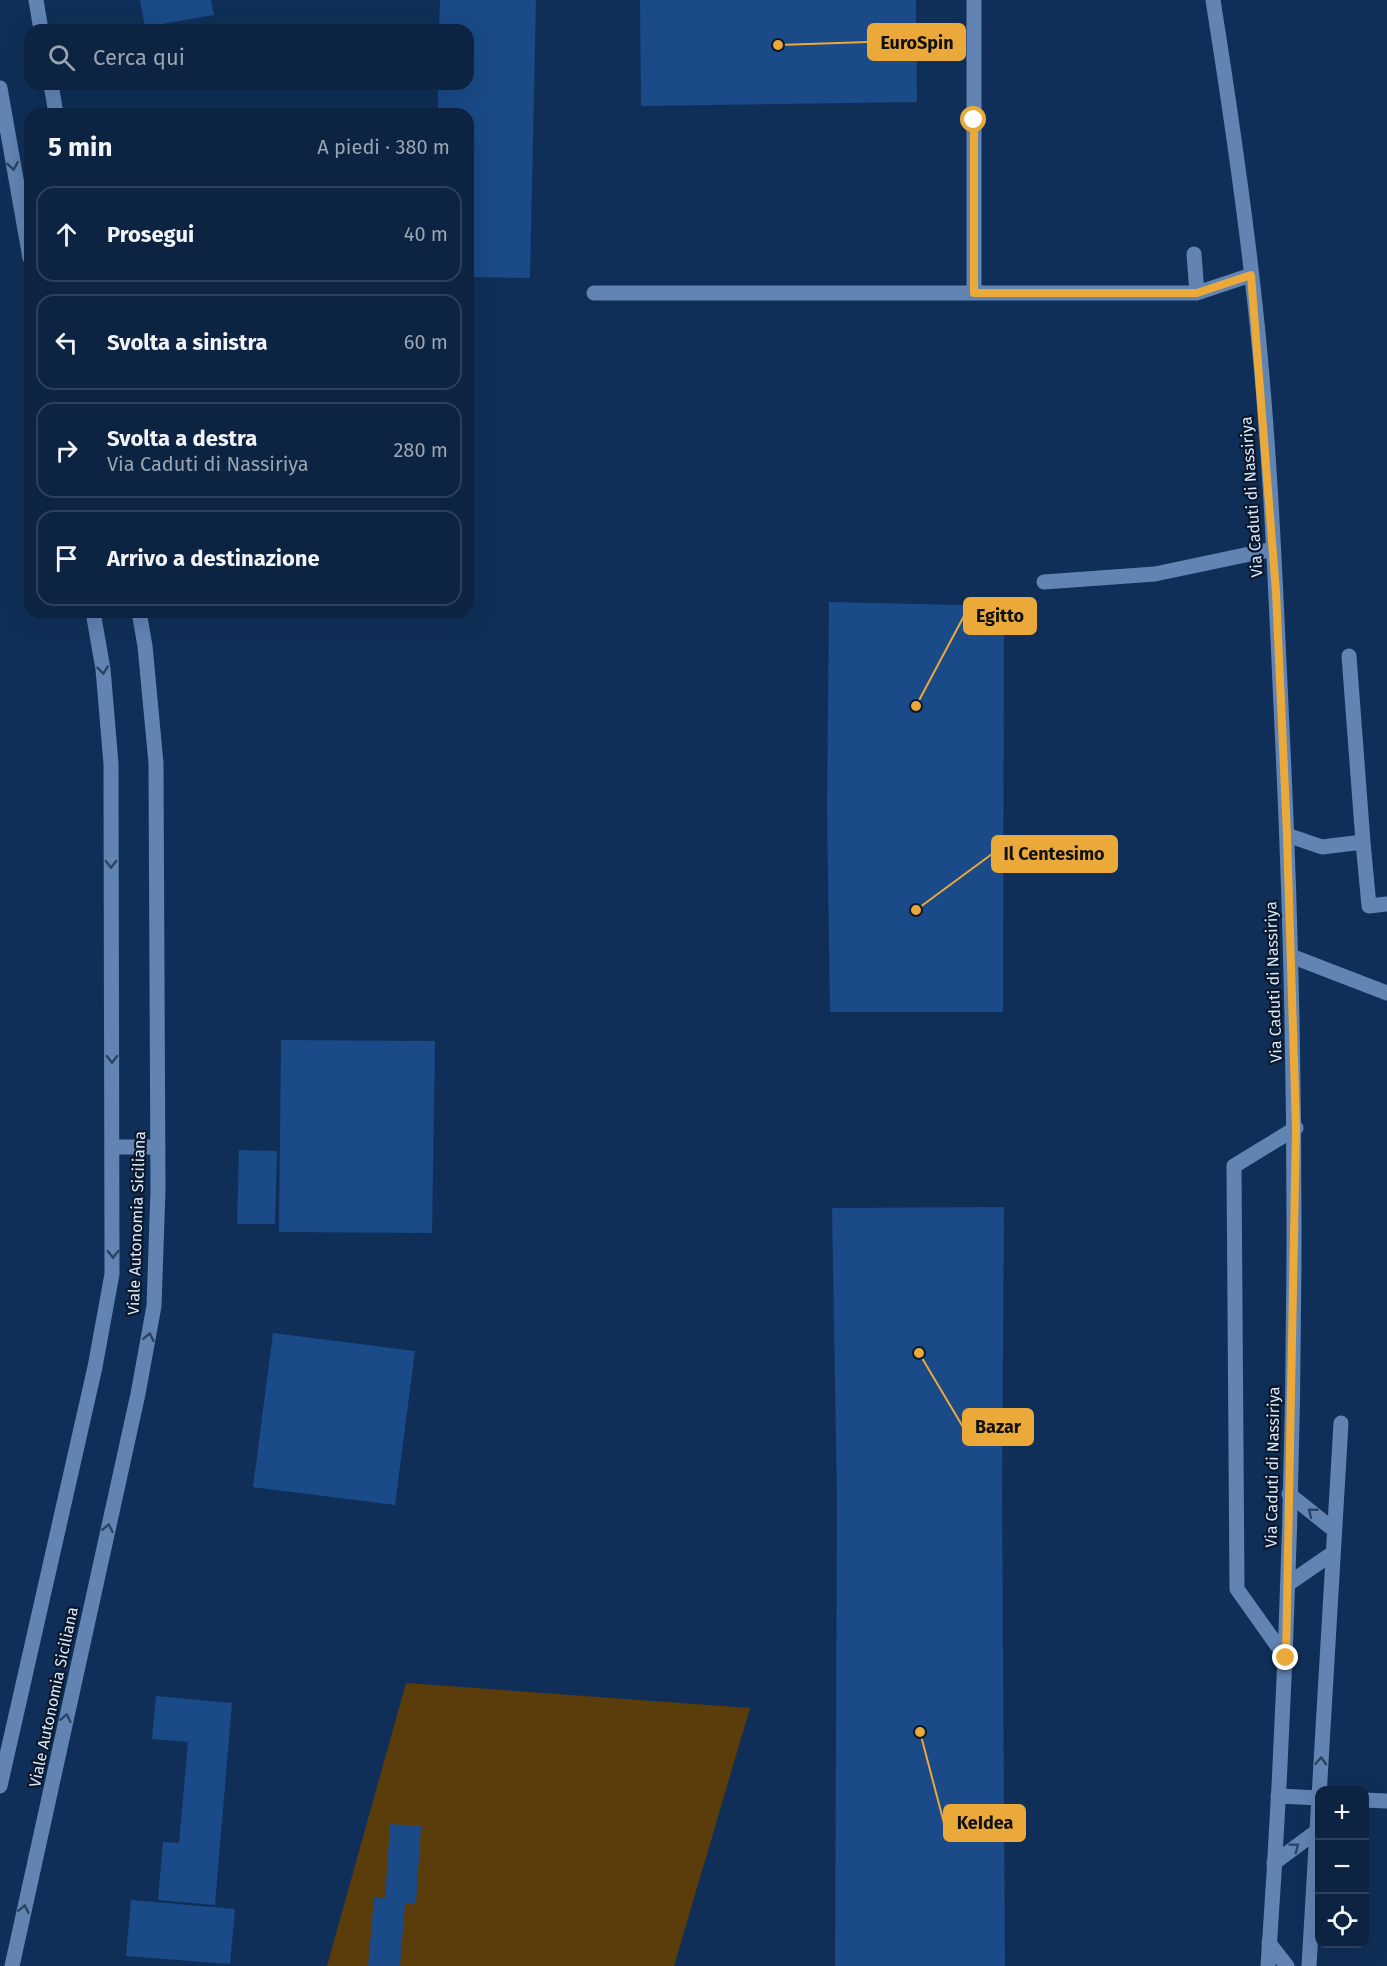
<!DOCTYPE html>
<html lang="it">
<head>
<meta charset="utf-8">
<style>
  :root { --surface:#0c2342; --page:#1a2f4d; --text:#f1f3f6; --muted:#9aa4b2; --line:#2c405b }
  body { margin:0; font-family:"Fira Sans",sans-serif; background:var(--page); color:var(--text) }
  .controls { position:absolute; right:18px; bottom:18px; display:grid; overflow:hidden; border-radius:12px; box-shadow:0 6px 24px #0002 }
  .controls button { width:54px; height:54px; display:grid; place-items:center; padding:0; border:0; border-bottom:2px solid var(--line); background:var(--surface); color:var(--text); font:30px sans-serif }
  .stop { position:absolute; width:18px; height:18px; margin:-14px; border:4px solid #eba93a; border-radius:50%; background:#fff }
  .stop.end { background:#eba93a; border-color:#fff; box-shadow:0 2px 6px #0008 }
  .list { margin:0; padding:0; list-style:none }
  h2 { display:flex; justify-content:space-between; align-items:center; height:78px; margin:0; padding:0 24px; font-size:26px }
  h2 small { font-size:20px; font-weight:400; color:var(--muted) }
  .list li { display:grid; grid-template-columns:39px 1fr auto; gap:18px; align-items:center; box-sizing:border-box; height:96px; margin:0 12px 12px; padding:0 12px; border:2px solid var(--line); border-radius:18px }
  .list b { display:block; font-size:22px; white-space:nowrap }
  .list p { margin:0; font-size:20px; white-space:nowrap; color:var(--muted) }
  .list em { font-size:20px; font-style:normal; color:var(--muted) }
  .icon { flex:none; width:33px; height:33px; fill:none; stroke:currentColor; stroke-width:2; stroke-linecap:round; stroke-linejoin:round }
  .map { position:relative; flex:none; width:1387px; height:1966px; overflow:hidden }
  .search { position:absolute; background:var(--surface); box-shadow:0 6px 24px #0002; left:24px; top:24px; width:450px; height:66px; display:flex; align-items:center; gap:15px; box-sizing:border-box; padding:0 21px; border-radius:18px; color:var(--muted); font-size:22px }
  .panel { position:absolute; background:var(--surface); box-shadow:0 6px 24px #0002; left:24px; top:108px; width:450px; height:510px; border-radius:18px }
  .map>svg:first-child { display:block }
  .green { fill:#5a3d0a }
  .building { fill:#1a4a87 }
  .lines { fill:none; stroke-linecap:round; stroke-linejoin:round }
  .service { stroke:#6184b3; stroke-width:15 }
  .minor { stroke:#6184b3; stroke-width:15 }
  .tertiary { stroke:#6184b3; stroke-width:15 }
  .oneway { stroke:#2d4361 }
  .route { stroke:#eba93a; stroke-width:8 }
  .labels { text-anchor:middle; stroke-width:4.5; stroke-linejoin:round; paint-order:stroke }
  .street-label { font-size:16px; fill:#d9e8fd; stroke:#0a182a }
  .leader { fill:none; stroke:#eba93a; stroke-width:2 }
  .callout-dot { fill:#eba93a; stroke:#0a182a; stroke-width:2 }
  .callout { fill:#eba93a; stroke:#eba93a; stroke-width:2 }
  .callout-label { font-size:18px; text-anchor:middle; font-weight:bold; fill:#111 }
</style>
</head>
<body>
<div class="map">
<svg width="1387" height="1966" viewBox="0 0 1387 1966">
  <rect width="100%" height="100%" fill="#102f58"/>
  <!-- green -->
  <path class="green" d="M406,1683L750,1708L674,1966H327Z"/>
  <!-- building -->
  <path class="building" d="M140,0H211L214,15L145,27Z
    M440,0H536L530,278L468,277V114H438V84H468V30H439Z
    M640,0H916L917,102L641,106Z
    M829,602L1004,606L1003,1012H830L827,808Z
    M281,1040L435,1041L432,1233L279,1232Z
    M239,1150L277,1151L275,1224H237Z
    M1004,1207L1002,1494L1005,1966H835L837,1498L832,1208Z
    M273,1333L415,1351L395,1505L253,1487Z
    M156,1696L232,1703L215,1905L158,1900L163,1842L179,1843L188,1742L152,1739Z
    M390,1824L421,1826L416,1903L405,1904L400,1966H368L374,1898H385Z
    M131,1900L235,1909L230,1964L126,1956Z"/>
  <g class="lines">
    <!-- service -->
    <path class="service" d="M974,0V293
      M1194,254L1197,293
      M594,293H1197L1251,275
      M1044,582L1155,574L1273,549
      M1287,835L1322,847L1363,842L1349,656
      M1363,842L1369,906L1387,904
      M1291,956L1387,993
      M113,1147H158
      M1289,1494L1334,1530
      M1288,1584L1333,1553
      M1286,1658L1237,1589L1234,1166L1296,1128
      M1278,1796L1320,1798
      M1364,1800L1387,1801
      M1274,1863L1317,1831
      M1269,1943L1287,1966
      M1309,1966L1341,1423"/>
    <!-- minor -->
    <path class="minor" d="M36,0L41,30
      M51,84L56,114
      M0,88L30,258
      M0,1786L95,1367L112,1274L111,764L103,669L93,612
      M12,1966L138,1394L154,1306L158,1190L156,763L145,646L139,612"/>
    <!-- tertiary -->
    <path class="tertiary" d="M1213,0C1229,101 1244,202 1255,304C1271,451 1276,601 1283,749C1302,1154 1296,1561 1268,1966"/>
  </g>
  <!-- one-way arrows -->
  <defs><path id="oneway-chevron" d="M-2-3.5L2.5 0L-2 3.5" fill="none" stroke-width="1.6" stroke-linecap="round" stroke-linejoin="round" transform="scale(1.5)"/></defs>
  <g class="oneway">
    <use href="#oneway-chevron" transform="translate(13 166) rotate(81)"/>
    <use href="#oneway-chevron" transform="translate(103 670) rotate(83)"/>
    <use href="#oneway-chevron" transform="translate(111 864) rotate(90)"/>
    <use href="#oneway-chevron" transform="translate(112 1059) rotate(90)"/>
    <use href="#oneway-chevron" transform="translate(113 1254) rotate(90)"/>
    <use href="#oneway-chevron" transform="translate(149 1337) rotate(-79)"/>
    <use href="#oneway-chevron" transform="translate(1312 1512) rotate(-141)"/>
    <use href="#oneway-chevron" transform="translate(108 1528) rotate(-78)"/>
    <use href="#oneway-chevron" transform="translate(66 1718) rotate(-78)"/>
    <use href="#oneway-chevron" transform="translate(1321 1761) rotate(-87)"/>
    <use href="#oneway-chevron" transform="translate(1295 1847) rotate(-37)"/>
    <use href="#oneway-chevron" transform="translate(24 1909) rotate(-78)"/>
  </g>
  <g class="lines">
    <!-- route -->
    <path class="route" d="M974,120V293H1197L1251,275L1276,592L1287,835L1296,1128L1286,1658"/>
  </g>
  <g class="labels">
    <!-- street labels -->
    <g class="street-label">
      <text transform="translate(1251 497) rotate(-94)" y="6">Via Caduti di Nassiriya</text>
      <text transform="translate(1273 982) rotate(-92)" y="6">Via Caduti di Nassiriya</text>
      <text transform="translate(136 1223) rotate(-88)" y="6">Viale Autonomia Siciliana</text>
      <text transform="translate(1272 1467) rotate(-89)" y="6">Via Caduti di Nassiriya</text>
      <text transform="translate(53 1697) rotate(-78)" y="6">Viale Autonomia Siciliana</text>
    </g>
  </g>
  <!-- callouts -->
  <path class="leader" d="M778 45L868 42M916 706L964 616M916 910L992 854M919 1353L963 1427M920 1732L944 1823"/>
  <g class="callout-dot">
    <circle cx="778" cy="45" r="6"/>
    <circle cx="916" cy="706" r="6"/>
    <circle cx="916" cy="910" r="6"/>
    <circle cx="919" cy="1353" r="6"/>
    <circle cx="920" cy="1732" r="6"/>
  </g>
  <g class="callout">
    <rect x="868" y="24" width="97" height="36" rx="6"/>
    <rect x="964" y="598" width="72" height="36" rx="6"/>
    <rect x="992" y="836" width="125" height="36" rx="6"/>
    <rect x="963" y="1409" width="70" height="36" rx="6"/>
    <rect x="944" y="1805" width="81" height="36" rx="6"/>
  </g>
  <g class="callout-label">
    <text x="917" y="49">EuroSpin</text>
    <text x="1000" y="622">Egitto</text>
    <text x="1054" y="860">Il Centesimo</text>
    <text x="998" y="1433">Bazar</text>
    <text x="985" y="1829">KeIdea</text>
  </g>
</svg>
<div class="controls">
<button>+</button>
<button>−</button>
<button><svg class="icon" aria-label="locate" viewBox="0 0 24 24"><circle cx="12" cy="12" r="6"/><path d="M12 2v4M12 18v4M2 12h4M18 12h4"/></svg></button>
</div>
<div class="stop" style="left:974px;top:120px"></div>
<div class="stop end" style="left:1286px;top:1658px"></div>
<div class="search"><svg class="icon" aria-label="search" viewBox="0 0 24 24"><circle cx="10" cy="10" r="6"/><path d="M15 15l6 6"/></svg>Cerca qui</div>
<section class="panel">
<h2>5 min<small>A piedi · 380 m</small></h2>
<ul class="list">
<li><svg class="icon" aria-label="ahead" viewBox="0 0 24 24"><path d="M12 20V5M6 11l6-6 6 6"/></svg><div><b>Prosegui</b></div><em>40 m</em></li>
<li><svg class="icon" aria-label="left" viewBox="0 0 24 24"><path d="M17 20v-9H6M10 6l-5 5 5 5"/></svg><div><b>Svolta a sinistra</b></div><em>60 m</em></li>
<li><svg class="icon" aria-label="right" viewBox="0 0 24 24"><path d="M7 20v-9h11M14 6l5 5-5 5"/></svg><div><b>Svolta a destra</b><p>Via Caduti di Nassiriya</p></div><em>280 m</em></li>
<li><svg class="icon" aria-label="arrive" viewBox="0 0 24 24"><path d="M6 21V4h12l-3 4 3 4H6"/></svg><div><b>Arrivo a destinazione</b></div></li>
</ul>
</section>
</div>
</body>
</html>
